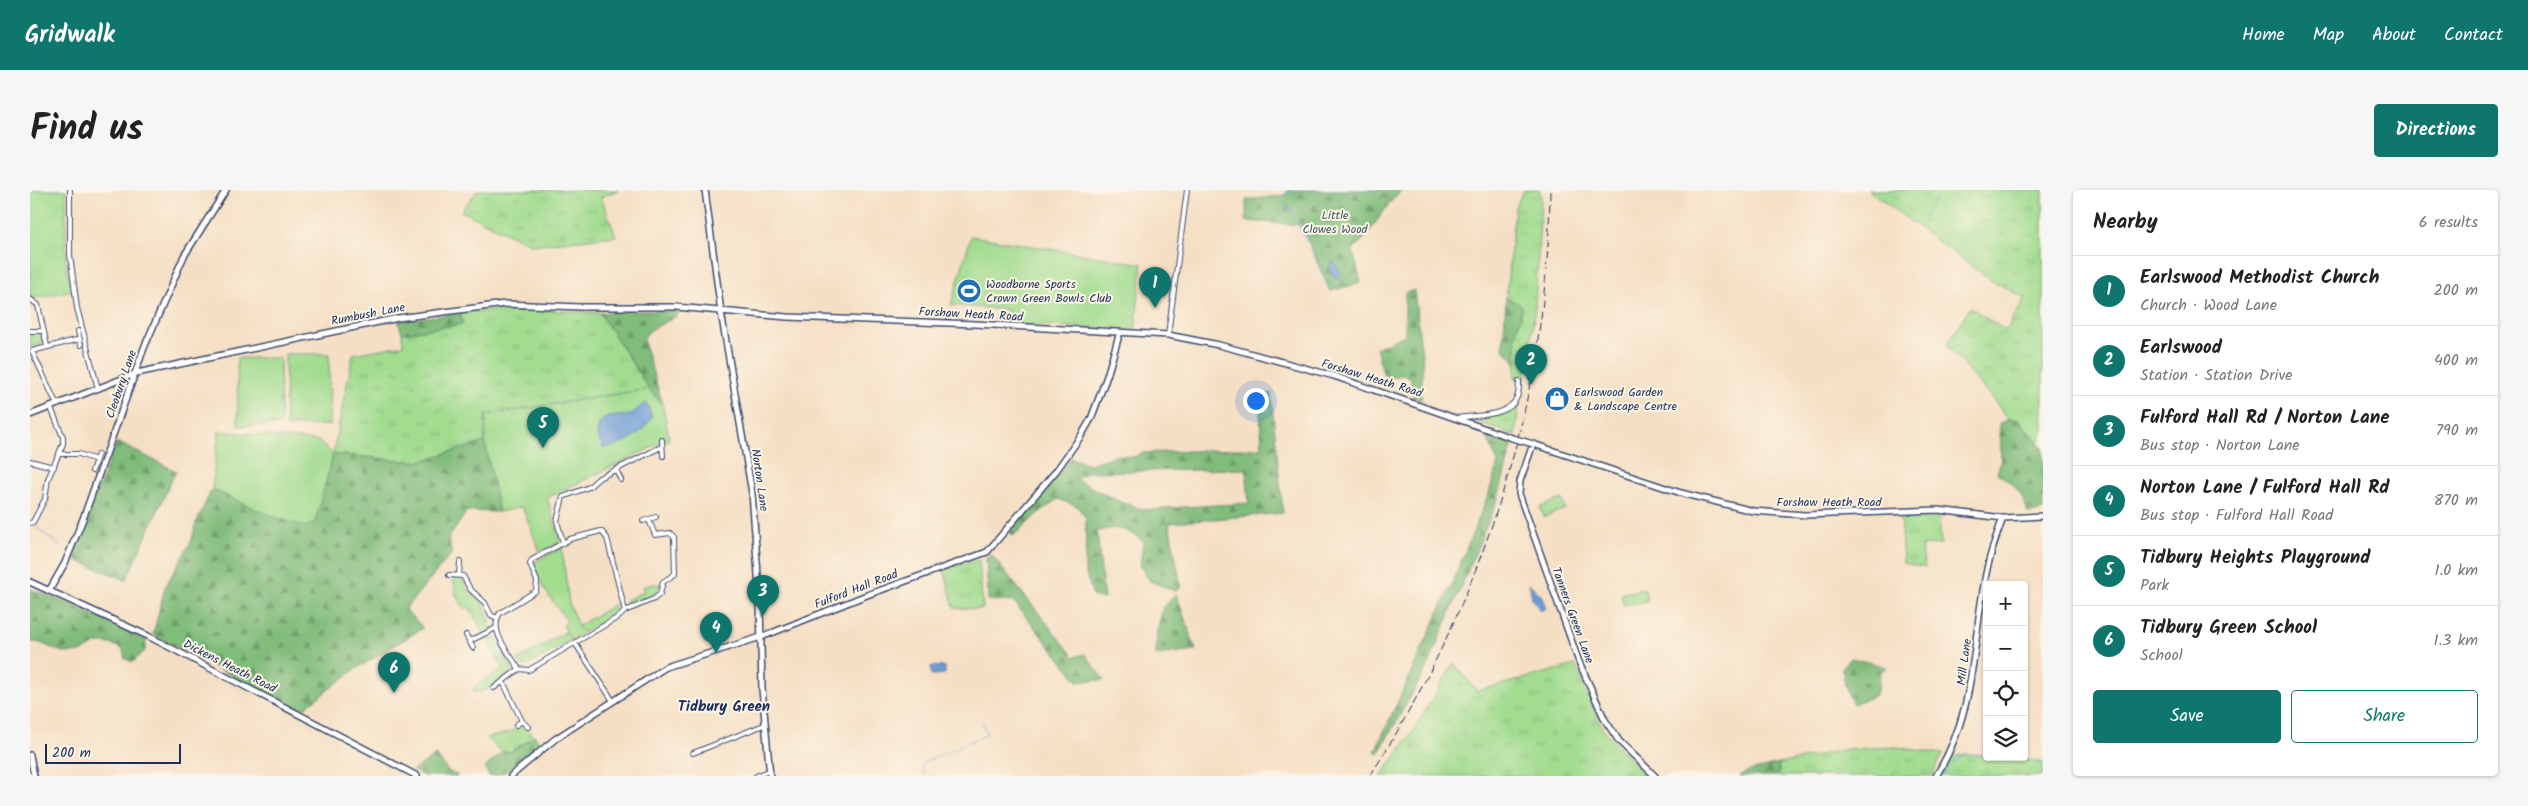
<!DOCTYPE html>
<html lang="en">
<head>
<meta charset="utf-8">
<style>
  :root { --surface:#fff; --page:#f6f6f6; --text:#222; --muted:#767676; --line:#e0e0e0; --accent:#0f766e }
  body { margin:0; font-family:Kalam,sans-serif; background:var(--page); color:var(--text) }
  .controls { position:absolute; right:15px; bottom:15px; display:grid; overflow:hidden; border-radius:5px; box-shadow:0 1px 4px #0004 }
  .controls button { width:45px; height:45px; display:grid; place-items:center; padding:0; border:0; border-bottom:1px solid var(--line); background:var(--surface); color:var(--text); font:25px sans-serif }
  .scale { position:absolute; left:15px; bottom:12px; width:136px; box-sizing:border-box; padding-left:5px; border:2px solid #1b2f5e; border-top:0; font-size:14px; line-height:18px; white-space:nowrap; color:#1b2f5e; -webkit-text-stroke:4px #fcf5e5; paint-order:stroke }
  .you { position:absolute; left:1225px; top:210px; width:18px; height:18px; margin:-12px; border:4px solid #fff; border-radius:50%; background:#1a73e8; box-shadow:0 0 0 8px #1a73e833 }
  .badge { display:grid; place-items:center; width:32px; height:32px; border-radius:50%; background:var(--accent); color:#fff; font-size:16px; font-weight:700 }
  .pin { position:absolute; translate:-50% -41px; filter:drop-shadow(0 1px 2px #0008) }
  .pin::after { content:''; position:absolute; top:26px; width:18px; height:15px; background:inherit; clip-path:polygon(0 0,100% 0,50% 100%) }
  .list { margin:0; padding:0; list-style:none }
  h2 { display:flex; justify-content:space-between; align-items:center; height:65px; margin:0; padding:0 20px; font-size:21px }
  h2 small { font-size:16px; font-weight:400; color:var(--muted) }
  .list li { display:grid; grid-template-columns:32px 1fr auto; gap:15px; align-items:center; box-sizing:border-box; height:70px; padding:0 20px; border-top:1px solid var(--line) }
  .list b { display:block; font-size:19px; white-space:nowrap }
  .list p { margin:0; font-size:16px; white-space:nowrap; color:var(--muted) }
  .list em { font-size:16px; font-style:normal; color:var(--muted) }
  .actions { display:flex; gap:10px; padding:15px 20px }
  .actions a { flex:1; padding:11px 0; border:1px solid var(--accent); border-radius:5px; text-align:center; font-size:18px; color:var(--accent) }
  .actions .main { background:var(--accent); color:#fff }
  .icon { flex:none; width:28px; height:28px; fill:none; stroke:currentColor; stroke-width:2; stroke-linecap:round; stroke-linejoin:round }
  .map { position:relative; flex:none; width:2013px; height:586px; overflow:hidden; border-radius:5px }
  header { display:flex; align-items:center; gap:30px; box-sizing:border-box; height:70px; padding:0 25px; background:var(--accent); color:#fff }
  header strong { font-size:24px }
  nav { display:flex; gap:28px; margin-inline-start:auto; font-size:18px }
  .intro { display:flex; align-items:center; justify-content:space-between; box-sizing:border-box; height:120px; padding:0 30px }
  h1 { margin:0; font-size:35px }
  .button { padding:12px 22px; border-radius:5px; background:var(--accent); color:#fff; font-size:18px; font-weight:700 }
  main { display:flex; gap:30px; padding:0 30px }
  aside { flex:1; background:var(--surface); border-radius:5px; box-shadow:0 1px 4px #0004 }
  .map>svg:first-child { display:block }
  .grass { fill:url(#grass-tufts); stroke:#5e8676 }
  .forest { fill:url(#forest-firs); stroke:#4e766c; fill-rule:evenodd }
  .green { fill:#a1dc8f; stroke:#5e8676 }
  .water { fill:#6d9cd6; stroke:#44669a }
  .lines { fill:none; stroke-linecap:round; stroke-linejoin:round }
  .stream { stroke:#6d9cd6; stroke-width:1 }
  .minor-casing { stroke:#3c496d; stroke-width:6 }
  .tertiary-casing { stroke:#3c496d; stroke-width:8 }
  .minor { stroke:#fff; stroke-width:4 }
  .tertiary { stroke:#fff; stroke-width:5 }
  .rail { stroke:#1b2f5e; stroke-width:1; stroke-dasharray:8 4; stroke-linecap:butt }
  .tertiary-bridge-casing { stroke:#3c496d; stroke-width:8; stroke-linecap:butt }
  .tertiary-bridge { stroke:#fff; stroke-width:5 }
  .labels { text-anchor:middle; stroke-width:4; stroke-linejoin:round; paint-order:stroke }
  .park-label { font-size:12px; fill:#3c5a6a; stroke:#fcf5e5 }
  .poi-label { font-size:12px; fill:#1b2f5e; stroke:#fcf5e5; text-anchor:start }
  .street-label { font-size:12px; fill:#1b2f5e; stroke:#fcf5e5 }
  .quarter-label { font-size:15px; font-weight:bold; fill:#1b2f5e; stroke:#fcf5e5 }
</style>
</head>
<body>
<header>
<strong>Gridwalk</strong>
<nav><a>Home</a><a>Map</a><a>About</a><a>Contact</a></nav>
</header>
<div class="intro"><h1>Find us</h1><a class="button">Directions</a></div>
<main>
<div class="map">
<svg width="2013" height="586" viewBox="0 0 2013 586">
  <defs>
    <pattern id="grass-tufts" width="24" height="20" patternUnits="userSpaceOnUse" patternTransform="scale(1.25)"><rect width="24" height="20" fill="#a1dc8f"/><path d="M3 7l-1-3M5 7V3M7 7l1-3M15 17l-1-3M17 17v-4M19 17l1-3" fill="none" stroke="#8abd7e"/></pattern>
    <pattern id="forest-firs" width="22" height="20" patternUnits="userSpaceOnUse" patternTransform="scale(1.25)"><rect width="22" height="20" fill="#80bc7a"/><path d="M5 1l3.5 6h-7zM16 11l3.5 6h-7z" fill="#689967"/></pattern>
  </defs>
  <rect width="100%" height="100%" fill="#fcf5e5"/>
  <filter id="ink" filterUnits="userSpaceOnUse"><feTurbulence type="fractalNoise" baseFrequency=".02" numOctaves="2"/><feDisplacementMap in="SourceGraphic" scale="10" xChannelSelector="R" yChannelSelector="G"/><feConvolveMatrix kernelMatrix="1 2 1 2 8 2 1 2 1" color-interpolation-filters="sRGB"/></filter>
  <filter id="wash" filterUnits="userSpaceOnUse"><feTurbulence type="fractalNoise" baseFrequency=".0096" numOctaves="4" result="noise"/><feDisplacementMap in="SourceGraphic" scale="20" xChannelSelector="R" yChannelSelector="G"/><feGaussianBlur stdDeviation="1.12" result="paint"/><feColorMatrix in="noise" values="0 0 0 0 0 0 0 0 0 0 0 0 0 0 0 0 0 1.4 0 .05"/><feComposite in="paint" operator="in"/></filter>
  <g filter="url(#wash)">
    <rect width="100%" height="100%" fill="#f5dfc4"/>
    <!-- grass -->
    <path class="grass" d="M448,0H589L571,7L586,46L502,55L431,21Z
      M1494,0H1510L1511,10L1505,119L1495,191L1485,188C1487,174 1482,158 1485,144C1487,134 1491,127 1491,117L1476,107L1485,17Z
      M1838,0H2013V243L2008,252L1989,230L1979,229L1917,155L1940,117L1976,141L1995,108L1959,89Z
      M474,118L570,123L619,199L456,225L455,252L387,272L303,264L323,164L373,155L372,143L432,134L430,123Z
      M1489,215L1485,245L1440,229L1476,223Z
      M1909,324L1911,354L1891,356L1895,378L1873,373L1870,325Z
      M949,370L953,419L924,418L914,379Z
      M430,386L437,400L451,410L460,430L459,436L483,480L461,498L445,503L443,498L473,478L439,417L435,419L426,405L423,387Z
      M621,394H630C626,408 609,413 596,418L595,410L613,402V397Z
      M585,414L588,423L554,442L549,440L548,436Z
      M537,441L541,450L497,476L491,475L488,470Z
      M1424,473L1447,501L1545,475L1573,539L1615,586H1351L1380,546Z
      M490,535L498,539L505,546L480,562H472L456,548L481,542Z
      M1866,557L1913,564L1902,586H1747L1749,574L1817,559Z
      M1935,564L1984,567L2013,573L2012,586H1910L1921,568Z"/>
    <!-- forest -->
    <path class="forest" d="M1258,0H1372C1352,18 1343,42 1323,60L1331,93L1300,101L1271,35L1216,31V10L1255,5Z
      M1384,100L1393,174L1391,210L1383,207L1381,187L1371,185L1355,189L1346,158L1375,145V103Z
      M1476,107L1492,116L1491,127L1485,145L1487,173L1473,159Z
      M600,121H648V125L619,141L613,149L633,216L619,199L570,123Z
      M430,123L433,134L372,143L368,131Z
      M1241,203L1253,323L1139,333L1151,397L1145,401L1120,391L1110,377L1113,351C1098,339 1085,335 1067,342L1074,409L1063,406L1055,381L1056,328L1047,316L1028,309L1010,322L983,346L980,342L1041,268L1059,274L1088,265L1104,267L1112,263L1232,258L1230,219L1234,205ZM1216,279L1219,313L1138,318C1108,327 1073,302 1045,289L1057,282Z
      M1979,229L1988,230L2013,258V320L1998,324C1992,301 1986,296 1967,283C1974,266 1970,252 1969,234Z
      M1461,244L1483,253L1468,308L1398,476L1348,564L1345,561L1421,396L1459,303L1468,273L1457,247Z
      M87,252L146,281L96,390L40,368Z
      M455,252L469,322L437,321L418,349L422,363L375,419L393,438L324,480L273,519L265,522L199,484L123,445L135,397L162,350L166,333L182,299L232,322L285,332L303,264L387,272Z
      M960,363L1044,467L1055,464L1074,490L1048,491L984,412L958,410L956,368Z
      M0,399L43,415L116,450L115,461L103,472L95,469L93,459C60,443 65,463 41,463C25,463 13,450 0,452Z
      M1146,404L1166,460L1126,465L1127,442L1133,417Z
      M1821,468L1857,477L1850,483C1847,511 1847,504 1823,514L1817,503L1812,478Z
      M505,546L512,555C498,566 477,586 459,586L455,578L472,562H480Z
      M406,565L418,581L428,586H394L382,581Z
      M1749,574L1747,586H1710L1716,582Z"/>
    <!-- green -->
    <path class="green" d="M0,0H36V78L43,100L8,108L0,107Z
      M941,46L1112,74L1105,140L977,134L978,120L921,115Z
      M9,143L14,148V152L9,156L0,157V144Z
      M255,164H299L300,235L256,236Z
      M207,168H250L251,235L208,236Z
      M619,199L633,216L639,249L517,308L530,349L529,353L510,362L492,317L469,322L455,252L456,225Z
      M189,241L288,251L303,264L285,332L275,337L232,322L182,299Z
      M1532,309L1535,319L1514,327L1510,317Z
      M532,358L539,413L549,439L554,442L541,450L533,435L537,431C528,418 502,387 505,372Z
      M1615,399L1617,411L1593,415L1591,404Z"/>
    <!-- water -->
    <path class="water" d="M1302,72L1306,75L1311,84L1309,89L1305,88L1299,79Z
      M615,213L618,215L622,227C611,245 594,256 573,258L567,244L569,233L577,227L600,225Z
      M1499,393L1511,405L1516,418L1510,421L1502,408Z
      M901,476L915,477V484L901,485Z"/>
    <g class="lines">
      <!-- stream -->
      <path class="stream" d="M1267,0L1260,1L1254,9L1256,17L1264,21L1268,27L1269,39L1278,52L1300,101
        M1893,27L1912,0
        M3,335L30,356
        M1984,567L2013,573
        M894,586L892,573L957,544L952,532
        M1913,586L1918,577L1935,564L1957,566"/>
    </g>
  </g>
  <g filter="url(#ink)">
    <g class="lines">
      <defs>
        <path id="minor" d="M40,0V65L47,118L68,199
          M0,109L8,115L17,156
          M0,141H13
          M48,141L51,155
          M1138,145L1157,0
          M2,161L27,215
          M2,161L50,149
          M1427,228C1445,225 1480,227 1487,207C1489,203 1489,196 1489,191
          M632,250L633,266
          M30,264H49L66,270
          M0,271L24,277
          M586,280L591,290
          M62,281L68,264
          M613,331L626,327
          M0,333L3,332L15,309L18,289L33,254V247L21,218
          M571,341L577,348L595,421L590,426L499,480L489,479C480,464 458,441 470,423L506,401L507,391L500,374L502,370L540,349Z
          M533,353L527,331L533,307L559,297L569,288L631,257
          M419,385L433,386L440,399L455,413L461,425L467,428
          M429,385L430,372
          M595,421L624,409L630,404L633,392L645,384L644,347L640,343L625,345L619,330
          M436,445L443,458
          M440,451L466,438
          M545,453L583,511
          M473,492L492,531L498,537
          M464,498L489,479
          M486,535L492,531
          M663,563L734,535
          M726,586L739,581"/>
        <path id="tertiary" d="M675,0L691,122L722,303L730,412L732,499L740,586
          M0,225L107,183L368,128L475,114L550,117H646L757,127L945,134L1138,145L1189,155L1304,186L1482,248
          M0,392L118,446L387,586
          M19,401L35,373L53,329L114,158L154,66L196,0
          M0,565L4,586
          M481,586L525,549L636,477L734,446L837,405L957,362L1026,281L1051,246L1061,229L1077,186L1090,142
          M1625,586L1589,551L1575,530L1549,472L1489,304L1490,291L1503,254L1651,303L1723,321L1775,325L1908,320L1973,328L2013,326
          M1906,586C1948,518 1941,453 1957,379C1961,361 1967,344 1973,328"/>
      </defs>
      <!-- minor casing -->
      <use href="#minor" class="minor-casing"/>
      <!-- tertiary casing -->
      <use href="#tertiary" class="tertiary-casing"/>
      <!-- minor -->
      <use href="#minor" class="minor"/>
      <!-- tertiary -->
      <use href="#tertiary" class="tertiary"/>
      <!-- rail -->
      <path class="rail" d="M1340,586C1453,410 1518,210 1520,0"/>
      <defs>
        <path id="tertiary-bridge" d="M1482,248L1503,254"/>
      </defs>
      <!-- tertiary-bridge casing -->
      <use href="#tertiary-bridge" class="tertiary-bridge-casing"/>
      <!-- tertiary-bridge -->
      <use href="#tertiary-bridge" class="tertiary-bridge"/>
    </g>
  </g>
  <!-- icons -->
  <defs>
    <symbol id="stadium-disc" viewBox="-11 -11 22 22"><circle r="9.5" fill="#1f6fb2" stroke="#fcf5e5"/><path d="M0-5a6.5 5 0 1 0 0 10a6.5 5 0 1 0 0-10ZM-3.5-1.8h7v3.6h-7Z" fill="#fff"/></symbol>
    <symbol id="shop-disc" viewBox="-11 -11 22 22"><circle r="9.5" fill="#1f6fb2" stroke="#fcf5e5"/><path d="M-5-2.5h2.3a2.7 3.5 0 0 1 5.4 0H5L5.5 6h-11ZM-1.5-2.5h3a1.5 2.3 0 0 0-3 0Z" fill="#fff"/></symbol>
  </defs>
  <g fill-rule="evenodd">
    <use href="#stadium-disc" x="925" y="87" width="28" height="28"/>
    <use href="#shop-disc" x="1513" y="195" width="28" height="28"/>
  </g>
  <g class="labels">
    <!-- park labels -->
    <g class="park-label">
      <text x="1305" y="29">Little<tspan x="1305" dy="14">Clowes Wood</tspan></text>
    </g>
    <!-- poi labels -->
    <g class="poi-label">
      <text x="956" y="98">Woodborne Sports<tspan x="956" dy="14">Crown Green Bowls Club</tspan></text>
      <text x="1544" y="206">Earlswood Garden<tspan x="1544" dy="14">&amp; Landscape Centre</tspan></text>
    </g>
    <!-- street labels -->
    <g class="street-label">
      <text transform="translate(338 124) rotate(-11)" y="4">Rumbush Lane</text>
      <text transform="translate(941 124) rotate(3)" y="4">Forshaw Heath Road</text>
      <text transform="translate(1342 188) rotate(17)" y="4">Forshaw Heath Road</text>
      <text transform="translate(91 194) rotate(-71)" y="4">Cleobury Lane</text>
      <text transform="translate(730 290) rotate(82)" y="4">Norton Lane</text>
      <text x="1799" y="316">Forshaw Heath Road</text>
      <text transform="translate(826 399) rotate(-21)" y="4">Fulford Hall Road</text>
      <text transform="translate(1543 425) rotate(70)" y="4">Tanners Green Lane</text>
      <text transform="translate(1934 472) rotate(-82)" y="4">Mill Lane</text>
      <text transform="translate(200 476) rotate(27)" y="4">Dickens Heath Road</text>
    </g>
    <!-- quarter labels -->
    <g class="quarter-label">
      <text x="694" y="521">Tidbury Green</text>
    </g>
  </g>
</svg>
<div class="controls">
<button>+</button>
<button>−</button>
<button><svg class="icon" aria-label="locate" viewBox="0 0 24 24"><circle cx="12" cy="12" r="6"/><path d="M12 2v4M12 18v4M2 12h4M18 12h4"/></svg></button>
<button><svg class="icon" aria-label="layers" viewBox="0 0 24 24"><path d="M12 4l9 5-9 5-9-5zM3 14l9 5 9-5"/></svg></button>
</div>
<div class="scale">200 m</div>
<div class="you"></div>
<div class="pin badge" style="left:1125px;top:118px">1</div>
<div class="pin badge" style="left:1501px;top:195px">2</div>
<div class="pin badge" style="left:733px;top:426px">3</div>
<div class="pin badge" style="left:686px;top:463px">4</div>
<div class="pin badge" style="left:513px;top:258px">5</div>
<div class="pin badge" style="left:364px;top:503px">6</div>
</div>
<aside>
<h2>Nearby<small>6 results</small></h2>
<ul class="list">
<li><span class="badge">1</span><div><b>Earlswood Methodist Church</b><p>Church · Wood Lane</p></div><em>200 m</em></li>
<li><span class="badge">2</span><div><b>Earlswood</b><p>Station · Station Drive</p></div><em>400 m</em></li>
<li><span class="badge">3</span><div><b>Fulford Hall Rd / Norton Lane</b><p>Bus stop · Norton Lane</p></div><em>790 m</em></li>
<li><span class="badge">4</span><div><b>Norton Lane / Fulford Hall Rd</b><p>Bus stop · Fulford Hall Road</p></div><em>870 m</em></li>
<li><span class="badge">5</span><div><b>Tidbury Heights Playground</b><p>Park</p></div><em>1.0 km</em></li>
<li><span class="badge">6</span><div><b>Tidbury Green School</b><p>School</p></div><em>1.3 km</em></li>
</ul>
<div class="actions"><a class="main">Save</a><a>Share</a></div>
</aside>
</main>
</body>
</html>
